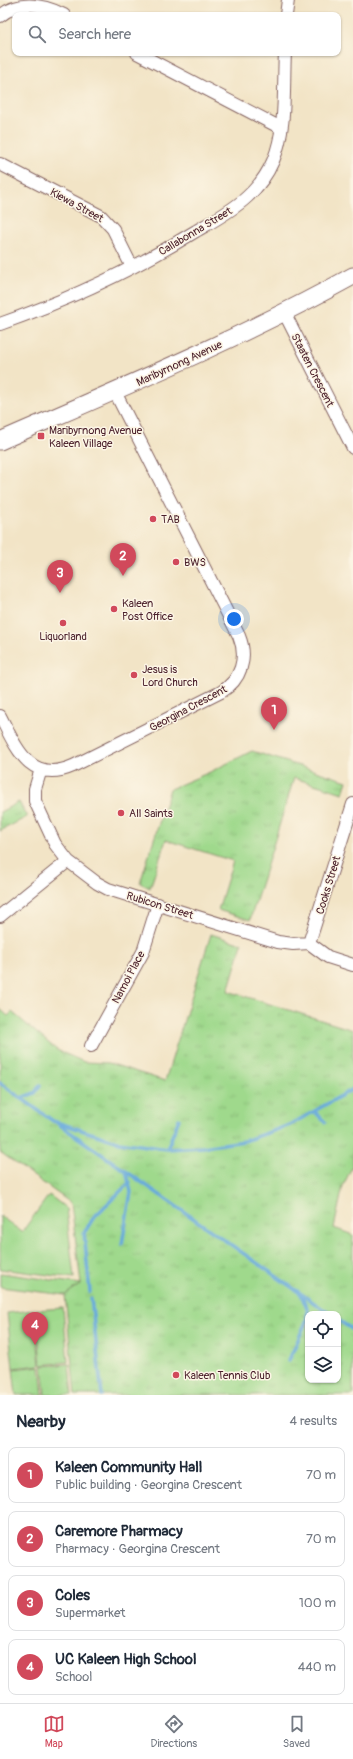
<!DOCTYPE html>
<html lang="en">
<head>
<meta charset="utf-8">
<style>
  :root { --surface:#fff; --page:#f2f2f3; --text:#1f2937; --muted:#747a83; --line:#e0e1e3; --accent:#d1495b }
  body { margin:0; font-family:Pangolin,sans-serif; background:var(--page); color:var(--text) }
  .controls { position:absolute; right:12px; bottom:12px; display:grid; overflow:hidden; border-radius:8px; box-shadow:0 1px 3px #0004 }
  .controls button { width:36px; height:36px; display:grid; place-items:center; padding:0; border:0; border-bottom:1px solid var(--line); background:var(--surface); color:var(--text); font:20px sans-serif }
  .you { position:absolute; left:234px; top:619px; width:14px; height:14px; margin:-10px; border:3px solid #fff; border-radius:50%; background:#1a73e8; box-shadow:0 0 0 6px #1a73e833 }
  .badge { display:grid; place-items:center; width:26px; height:26px; border-radius:50%; background:var(--accent); color:#fff; font-size:13px; font-weight:700 }
  .pin { position:absolute; translate:-50% -33px; filter:drop-shadow(0 1px 2px #0008) }
  .pin::after { content:''; position:absolute; top:21px; width:14px; height:12px; background:inherit; clip-path:polygon(0 0,100% 0,50% 100%) }
  .list { margin:0; padding:0; list-style:none }
  h2 { display:flex; justify-content:space-between; align-items:center; height:52px; margin:0; padding:0 16px; font-size:17px }
  h2 small { font-size:13px; font-weight:400; color:var(--muted) }
  .list li { display:grid; grid-template-columns:26px 1fr auto; gap:12px; align-items:center; box-sizing:border-box; height:56px; margin:0 8px 8px; padding:0 8px; border:1px solid var(--line); border-radius:8px }
  .list b { display:block; font-size:15px; white-space:nowrap }
  .list p { margin:0; font-size:13px; white-space:nowrap; color:var(--muted) }
  .list em { font-size:13px; font-style:normal; color:var(--muted) }
  .icon { flex:none; width:22px; height:22px; fill:none; stroke:currentColor; stroke-width:2; stroke-linecap:round; stroke-linejoin:round }
  .map { position:relative; flex:none; width:353px; height:1395px; overflow:hidden }
  .search { position:absolute; background:var(--surface); box-shadow:0 1px 3px #0004; left:12px; right:12px; top:12px; height:44px; display:flex; align-items:center; gap:10px; box-sizing:border-box; padding:0 14px; border-radius:8px; color:var(--muted); font-size:15px }
  .sheet { height:308px; background:var(--surface) }
  nav { display:flex; justify-content:space-around; align-items:center; box-sizing:border-box; height:56px; border-top:1px solid var(--line); background:var(--surface); font-size:11px; color:var(--muted) }
  nav a { display:grid; justify-items:center; gap:2px }
  nav .on { color:var(--accent) }
  .map>svg:first-child { display:block }
  .green { fill:#9fd98c; stroke:#747c5c }
  .park { fill:url(#park-tufts); stroke:#747c5c; fill-rule:evenodd }
  .lines { fill:none; stroke-linecap:round; stroke-linejoin:round }
  .stream { stroke:#68aadc; stroke-width:3.5 }
  .street-casing { stroke:#856461; stroke-width:14 }
  .secondary-casing { stroke:#856461; stroke-width:19 }
  .street { stroke:#fff; stroke-width:12 }
  .secondary { stroke:#fff; stroke-width:17 }
  .poi-dot { fill:#d1495b; stroke:#fcf5e5; stroke-width:1.5 }
  .labels { text-anchor:middle; stroke-width:3; stroke-linejoin:round; paint-order:stroke }
  .street-label { font-size:11px; fill:#4a1f2b; stroke:#fcf5e5 }
  .poi-label { font-size:11px; fill:#4a1f2b; stroke:#fcf5e5; text-anchor:start }
</style>
</head>
<body>
<div class="map">
<svg width="353" height="1395" viewBox="0 0 353 1395">
  <defs>
    <pattern id="park-tufts" width="24" height="20" patternUnits="userSpaceOnUse"><rect width="24" height="20" fill="#9fd98c"/><path d="M3 7l-1-3M5 7V3M7 7l1-3M15 17l-1-3M17 17v-4M19 17l1-3" fill="none" stroke="#8aba79"/></pattern>
  </defs>
  <rect width="100%" height="100%" fill="#fcf5e5"/>
  <filter id="ink" filterUnits="userSpaceOnUse"><feTurbulence type="fractalNoise" baseFrequency=".025" numOctaves="2"/><feDisplacementMap in="SourceGraphic" scale="8" xChannelSelector="R" yChannelSelector="G"/><feConvolveMatrix kernelMatrix="1 2 1 2 8 2 1 2 1" color-interpolation-filters="sRGB"/></filter>
  <filter id="wash" filterUnits="userSpaceOnUse"><feTurbulence type="fractalNoise" baseFrequency=".012" numOctaves="4" result="noise"/><feDisplacementMap in="SourceGraphic" scale="16" xChannelSelector="R" yChannelSelector="G"/><feGaussianBlur stdDeviation="0.9" result="paint"/><feColorMatrix in="noise" values="0 0 0 0 0 0 0 0 0 0 0 0 0 0 0 0 0 1.4 0 .05"/><feComposite in="paint" operator="in"/></filter>
  <g filter="url(#wash)">
    <rect width="100%" height="100%" fill="#f2e4c6"/>
    <!-- green -->
    <path class="green" d="M49,1195L66,1208L74,1278L0,1269V1216L22,1232Z
      M0,1273L81,1284L65,1295L0,1287Z
      M63,1308L68,1362L41,1365L36,1310Z
      M34,1310L40,1365L13,1368L7,1313Z
      M69,1364L72,1395H45L42,1366Z
      M40,1366L43,1395H16L13,1369Z"/>
    <!-- park -->
    <path class="park" d="M252,751L347,781L343,793L294,778L250,920L218,910L233,861L166,840L150,888L140,883L170,789L210,772Z
      M19,802L27,817L0,831V812Z
      M211,934L242,944L228,991L353,1030V1165L343,1186L334,1228L353,1235V1395H75L65,1295L81,1284L71,1203L0,1152V1009L8,1016L12,1012L57,1050L84,1062L109,1063L165,1081ZM308,1314H338V1380H308Z"/>
    <g class="lines">
      <!-- stream -->
      <path class="stream" d="M0,1083L53,1121L119,1142L167,1149L203,1147L244,1141L290,1125L353,1089
        M21,1098L35,1093L40,1085
        M315,1112L325,1122
        M57,1123L330,1314
        M167,1149L179,1119
        M122,1244L131,1192L126,1171
        M90,1292L84,1233L94,1217L130,1182
        M91,1298L102,1395
        M338,1320L353,1330
        M289,1360L306,1322L308,1311L301,1294"/>
    </g>
  </g>
  <g filter="url(#ink)">
    <g class="lines">
      <defs>
        <path id="street" d="M286,15L288,0
          M0,16C20,0 42,4 64,15
          M137,53L281,128
          M0,164L101,216L113,229L132,267
          M284,312L353,448
          M0,324C68,300 135,269 196,231C213,221 232,211 247,197C258,187 267,175 273,161C287,128 283,88 285,53
          M0,716C16,747 30,785 73,766L221,692C241,680 248,658 239,636L115,392
          M41,769L35,789V801L55,844L68,861L97,883L108,889L278,942L293,944L309,943L328,957L353,965
          M0,916L68,861
          M309,943L353,804
          M91,1046L143,952L158,904"/>
        <path id="secondary" d="M0,441C119,389 239,339 353,276"/>
      </defs>
      <!-- street casing -->
      <use href="#street" class="street-casing"/>
      <!-- secondary casing -->
      <use href="#secondary" class="secondary-casing"/>
      <!-- street -->
      <use href="#street" class="street"/>
      <!-- secondary -->
      <use href="#secondary" class="secondary"/>
    </g>
  </g>
  <!-- markers -->
  <g class="poi-dot">
    <rect x="37" y="432" width="8" height="8" rx="2"/>
    <circle cx="153" cy="519" r="4"/>
    <circle cx="176" cy="562" r="4"/>
    <circle cx="114" cy="609" r="4"/>
    <circle cx="63" cy="623" r="4"/>
    <circle cx="134" cy="675" r="4"/>
    <circle cx="121" cy="813" r="4"/>
    <circle cx="176" cy="1375" r="4"/>
  </g>
  <g class="labels">
    <!-- street labels -->
    <g class="street-label">
      <text transform="translate(77 205) rotate(29)" y="4">Kiewa Street</text>
      <text transform="translate(195 231) rotate(-31)" y="4">Callabonna Street</text>
      <text transform="translate(179 363) rotate(-25)" y="4">Maribyrnong Avenue</text>
      <text transform="translate(313 370) rotate(63)" y="4">Staaten Crescent</text>
      <text transform="translate(188 708) rotate(-28)" y="4">Georgina Crescent</text>
      <text transform="translate(328 885) rotate(-73)" y="4">Cooks Street</text>
      <text transform="translate(160 905) rotate(17)" y="4">Rubicon Street</text>
      <text transform="translate(128 977) rotate(-62)" y="4">Namoi Place</text>
    </g>
    <!-- poi labels -->
    <g class="poi-label">
      <text x="49" y="434">Maribyrnong Avenue<tspan x="49" dy="13">Kaleen Village</tspan></text>
      <text x="161" y="523">TAB</text>
      <text x="184" y="566">BWS</text>
      <text x="122" y="607">Kaleen<tspan x="122" dy="13">Post Office</tspan></text>
      <text x="63" y="640" text-anchor="middle">Liquorland</text>
      <text x="142" y="673">Jesus is<tspan x="142" dy="13">Lord Church</tspan></text>
      <text x="129" y="817">All Saints</text>
      <text x="184" y="1379">Kaleen Tennis Club</text>
    </g>
  </g>
</svg>
<div class="controls">
<button><svg class="icon" aria-label="locate" viewBox="0 0 24 24"><circle cx="12" cy="12" r="6"/><path d="M12 2v4M12 18v4M2 12h4M18 12h4"/></svg></button>
<button><svg class="icon" aria-label="layers" viewBox="0 0 24 24"><path d="M12 4l9 5-9 5-9-5zM3 14l9 5 9-5"/></svg></button>
</div>
<div class="you"></div>
<div class="pin badge" style="left:274px;top:730px">1</div>
<div class="pin badge" style="left:123px;top:576px">2</div>
<div class="pin badge" style="left:60px;top:593px">3</div>
<div class="pin badge" style="left:35px;top:1345px">4</div>
<div class="search"><svg class="icon" aria-label="search" viewBox="0 0 24 24"><circle cx="10" cy="10" r="6"/><path d="M15 15l6 6"/></svg>Search here</div>
</div>
<section class="sheet">
<h2>Nearby<small>4 results</small></h2>
<ul class="list">
<li><span class="badge">1</span><div><b>Kaleen Community Hall</b><p>Public building · Georgina Crescent</p></div><em>70 m</em></li>
<li><span class="badge">2</span><div><b>Caremore Pharmacy</b><p>Pharmacy · Georgina Crescent</p></div><em>70 m</em></li>
<li><span class="badge">3</span><div><b>Coles</b><p>Supermarket</p></div><em>100 m</em></li>
<li><span class="badge">4</span><div><b>UC Kaleen High School</b><p>School</p></div><em>440 m</em></li>
</ul>
</section>
<nav>
<a class="on"><svg class="icon" aria-label="map" viewBox="0 0 24 24"><path d="M3 6l6-2 6 2 6-2v14l-6 2-6-2-6 2zM9 4v14M15 6v14"/></svg>Map</a>
<a><svg class="icon" aria-label="directions" viewBox="0 0 24 24"><path d="M12 3l9 9-9 9-9-9zM9 14v-3h6M13 9l2 2-2 2"/></svg>Directions</a>
<a><svg class="icon" aria-label="saved" viewBox="0 0 24 24"><path d="M7 4h10v16l-5-4-5 4z"/></svg>Saved</a>
</nav>
</body>
</html>
